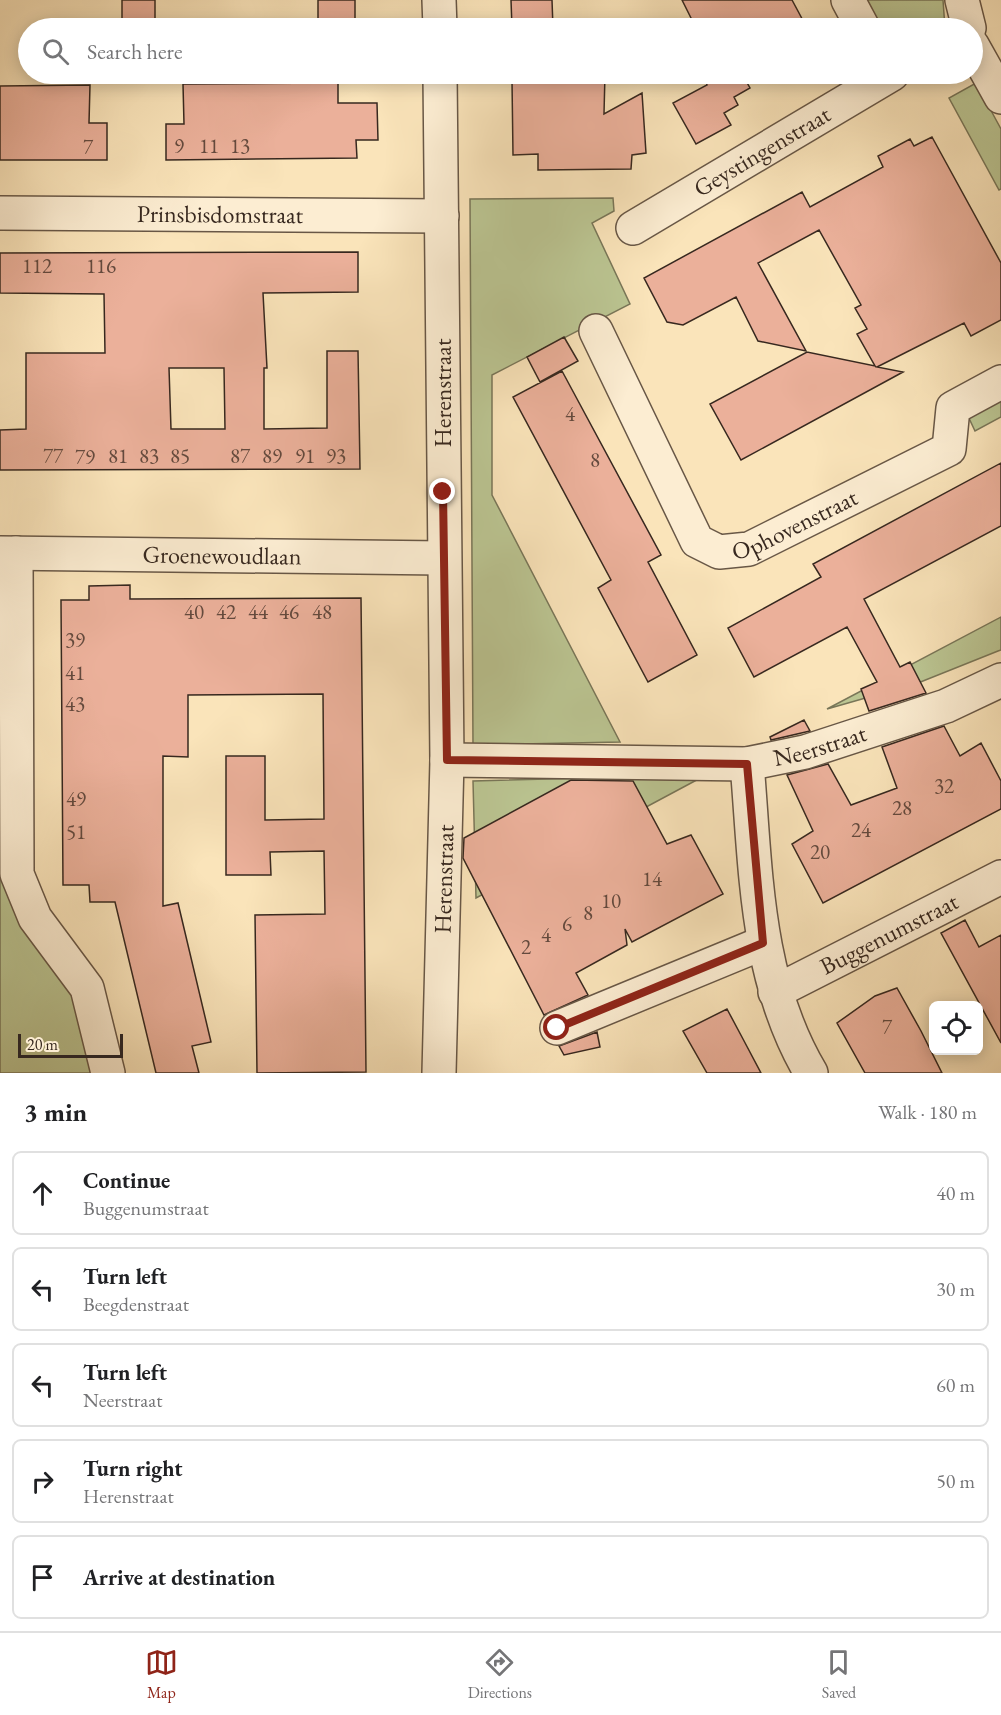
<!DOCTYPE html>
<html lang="en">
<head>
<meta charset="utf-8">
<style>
  :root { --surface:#fff; --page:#f2f2f2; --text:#202124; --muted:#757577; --line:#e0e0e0; --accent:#8f2418 }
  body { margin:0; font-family:"EB Garamond",serif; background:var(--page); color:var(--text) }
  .controls { position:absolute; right:18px; bottom:18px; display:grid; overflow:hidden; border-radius:9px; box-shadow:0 3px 15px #0003 }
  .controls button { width:54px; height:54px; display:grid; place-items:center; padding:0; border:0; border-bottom:2px solid var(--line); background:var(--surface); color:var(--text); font:30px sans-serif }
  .scale { position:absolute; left:18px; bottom:15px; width:105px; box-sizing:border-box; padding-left:6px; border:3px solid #37281f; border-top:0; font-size:16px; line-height:21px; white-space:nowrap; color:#37281f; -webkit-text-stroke:4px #fcedd2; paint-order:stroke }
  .stop { position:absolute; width:18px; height:18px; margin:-14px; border:4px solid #8f2418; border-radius:50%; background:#fff }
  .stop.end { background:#8f2418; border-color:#fff; box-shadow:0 2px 6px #0008 }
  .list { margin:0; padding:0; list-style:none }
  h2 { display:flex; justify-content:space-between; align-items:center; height:78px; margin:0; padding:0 24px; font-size:26px }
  h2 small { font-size:20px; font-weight:400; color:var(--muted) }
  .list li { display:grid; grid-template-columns:39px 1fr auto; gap:18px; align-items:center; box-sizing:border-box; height:84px; margin:0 12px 12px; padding:0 12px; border:2px solid var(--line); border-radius:9px }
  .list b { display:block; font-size:22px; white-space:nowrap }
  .list p { margin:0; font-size:20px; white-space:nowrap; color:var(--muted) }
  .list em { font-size:20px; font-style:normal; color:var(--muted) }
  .icon { flex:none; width:33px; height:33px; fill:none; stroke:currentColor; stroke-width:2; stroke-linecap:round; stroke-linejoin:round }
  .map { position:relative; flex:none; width:1001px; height:1073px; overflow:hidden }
  .search { position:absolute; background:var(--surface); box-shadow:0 3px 15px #0003; left:18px; right:18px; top:18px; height:66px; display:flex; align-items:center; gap:15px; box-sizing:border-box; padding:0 21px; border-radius:33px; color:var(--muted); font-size:22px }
  .sheet { height:558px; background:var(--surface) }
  nav { display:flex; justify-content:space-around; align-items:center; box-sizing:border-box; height:84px; border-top:2px solid var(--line); background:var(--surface); font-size:16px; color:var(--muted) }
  nav a { display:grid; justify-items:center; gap:3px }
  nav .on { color:var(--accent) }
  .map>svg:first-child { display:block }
  .green { fill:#bbc592; stroke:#797658; stroke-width:1.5 }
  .building { fill:#ebb09a; stroke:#37281f; stroke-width:1.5; fill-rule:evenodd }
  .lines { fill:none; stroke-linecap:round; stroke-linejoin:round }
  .minor-casing { stroke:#685746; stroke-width:36 }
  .minor { stroke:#fcedd2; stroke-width:33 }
  .route { stroke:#8f2418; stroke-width:8 }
  .labels { text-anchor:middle; stroke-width:4.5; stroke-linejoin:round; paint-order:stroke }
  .number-label { font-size:21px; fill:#644a3e }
  .street-label { font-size:24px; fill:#37281f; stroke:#fcedd2 }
</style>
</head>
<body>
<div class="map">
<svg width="1001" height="1073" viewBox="0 0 1001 1073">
  <rect width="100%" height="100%" fill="#fae4ba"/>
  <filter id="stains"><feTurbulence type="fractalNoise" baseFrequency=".00333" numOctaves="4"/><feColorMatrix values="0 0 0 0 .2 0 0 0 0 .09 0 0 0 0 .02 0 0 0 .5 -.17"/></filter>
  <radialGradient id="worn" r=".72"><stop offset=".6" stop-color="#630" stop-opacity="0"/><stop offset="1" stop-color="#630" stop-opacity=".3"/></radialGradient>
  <!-- green -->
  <path class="green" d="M867,0H943L945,28H880Z
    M976,83L1001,129V189L999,190L949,98Z
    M613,198L614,211L592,223L630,304L492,375V495L620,742L473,745L470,199Z
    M1001,398V417L975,431L968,416Z
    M0,591L4,865L78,1004L95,1073H0Z
    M1001,617V650L998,651L918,683L827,709Z
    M706,775L476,898L473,781Z"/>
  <!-- building -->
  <path class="building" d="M122,0H155V28H122Z
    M318,0H355V28H318Z
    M511,0H552L553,28H512Z
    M682,0H792L807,28H696Z
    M559,74H605L604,114L642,93L646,153L632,155L631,169L538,170V154L513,155L512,81H559Z
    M710,74H742L750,88L734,97L738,105L724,113L731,125L696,144L673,103L707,85L703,77Z
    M338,83V103H377L378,140H356L357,158L166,160V124H184L183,84Z
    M90,85L89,123H107V160H0V86Z
    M932,137L1001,263V320L971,336L964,323L877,367L903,372L741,460L710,404L807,352L875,366L857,334L867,329L855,308L861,305L819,230L758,263L806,351L758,341L736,297L683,325L667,322L644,278L802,192L810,207L883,167L878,156L910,139L914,146Z
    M358,252V292L263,293L267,368H264V429L327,428V351H358L360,469L0,470V430L26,429V353H105L104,294L0,293V253ZM169,368H224L225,429H171Z
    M564,337L578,361L540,382L527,357Z
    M562,371L661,555L648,562L697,655L648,682L598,588L611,580L513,397Z
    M1001,463V526L864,599L900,667L910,662L926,693L869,711L861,689L877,682L847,627L754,677L728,628L821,577L813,564Z
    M130,585V599L361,598L366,1072L257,1073L255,915L325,914L324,851L270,852L271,875H226V756H265V820L324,819L323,694L188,695V757L163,756V906L178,903L211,1042L192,1046L199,1073H156L115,902H90L89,885H63L61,600H89V586Z
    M804,720L810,731L771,740L770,737Z
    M944,726L960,756L981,743L1001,781V809L823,903L792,844L813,831L787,775L828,764L851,805L897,788L882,747Z
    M571,780L633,781L667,844L691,835L723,894L632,942L625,929L627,945L576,973L588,995L544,1015L463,858L464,838Z
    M965,920L979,947L1001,935V1043L941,933Z
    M897,988L921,1031L942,1073H865L837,1023L875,996Z
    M727,1009L743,1039L761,1073H707L683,1031Z
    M597,1032L600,1047L564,1055L559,1046Z"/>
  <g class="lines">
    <defs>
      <g id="minor">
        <path d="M439,0L440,28"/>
        <path d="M848,0L863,28"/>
        <path d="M962,0L969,28"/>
        <path d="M972,45L1001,97"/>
        <path id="s1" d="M0,213L442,216"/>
        <path id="s2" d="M633,228L892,74"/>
        <path id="s3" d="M596,331L697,541L719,552L749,549L949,449L953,408L1001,382"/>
        <path id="s4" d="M0,553L443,558"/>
        <path d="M16,553L17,874L35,918L87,988L108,1073"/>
        <path id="s5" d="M447,760L747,764L805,752L946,706L1001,680"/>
        <path d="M747,764C756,869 755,979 811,1073"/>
        <path id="s6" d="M775,992L1001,877"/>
        <path d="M557,1028L763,943"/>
        <path id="s7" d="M439,1073L447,760L440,74"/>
      </g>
    </defs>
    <!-- minor casing -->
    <use href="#minor" class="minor-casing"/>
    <!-- minor -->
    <use href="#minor" class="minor"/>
  </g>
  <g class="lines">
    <!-- route -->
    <path class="route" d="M443,492L447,760L747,764L763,943L557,1028"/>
  </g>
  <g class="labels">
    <!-- number labels -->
    <g class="number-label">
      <text x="179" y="153">9</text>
      <text x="209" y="153">11</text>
      <text x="240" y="153">13</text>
      <text x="88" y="154">7</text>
      <text x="37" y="273">112</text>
      <text x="101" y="273">116</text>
      <text x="570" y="421">4</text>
      <text x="53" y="463">77</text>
      <text x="118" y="463">81</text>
      <text x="149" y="463">83</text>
      <text x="180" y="463">85</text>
      <text x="240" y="463">87</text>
      <text x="272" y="463">89</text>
      <text x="305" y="463">91</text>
      <text x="336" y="463">93</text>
      <text x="85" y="464">79</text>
      <text x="595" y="467">8</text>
      <text x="194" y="619">40</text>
      <text x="226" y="619">42</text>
      <text x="258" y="619">44</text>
      <text x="289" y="619">46</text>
      <text x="322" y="619">48</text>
      <text x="75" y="647">39</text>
      <text x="75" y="680">41</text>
      <text x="75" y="711">43</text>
      <text x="944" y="793">32</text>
      <text x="76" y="806">49</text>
      <text x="902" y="815">28</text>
      <text x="861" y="837">24</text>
      <text x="76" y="839">51</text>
      <text x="820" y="859">20</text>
      <text x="652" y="886">14</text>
      <text x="611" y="908">10</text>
      <text x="588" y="920">8</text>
      <text x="567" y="931">6</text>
      <text x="546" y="942">4</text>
      <text x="526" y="954">2</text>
      <text x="887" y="1034">7</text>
    </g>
    <!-- street labels -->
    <g class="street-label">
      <text dy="8" stroke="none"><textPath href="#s2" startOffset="150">Geystingenstraat</textPath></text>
      <text dy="8" stroke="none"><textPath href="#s1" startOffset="220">Prinsbisdomstraat</textPath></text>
      <text transform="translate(443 393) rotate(-90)" y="8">Herenstraat</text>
      <text dy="8" stroke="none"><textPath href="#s3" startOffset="339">Ophovenstraat</textPath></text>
      <text dy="8" stroke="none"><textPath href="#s4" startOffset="222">Groenewoudlaan</textPath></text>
      <text dy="8" stroke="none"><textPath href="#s5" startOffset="375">Neerstraat</textPath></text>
      <text dy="8" stroke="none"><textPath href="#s7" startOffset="194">Herenstraat</textPath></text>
      <text dy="8" stroke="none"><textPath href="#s6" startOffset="128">Buggenumstraat</textPath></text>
    </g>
  </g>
  <rect width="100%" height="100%" filter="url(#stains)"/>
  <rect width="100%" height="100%" fill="url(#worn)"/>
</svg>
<div class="controls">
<button><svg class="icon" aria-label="locate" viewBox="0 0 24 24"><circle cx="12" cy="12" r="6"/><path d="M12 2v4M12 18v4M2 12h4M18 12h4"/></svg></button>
</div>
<div class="scale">20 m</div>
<div class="stop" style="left:557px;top:1028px"></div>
<div class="stop end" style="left:443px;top:492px"></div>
<div class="search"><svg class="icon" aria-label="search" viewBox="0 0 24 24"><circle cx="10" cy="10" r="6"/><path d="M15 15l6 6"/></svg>Search here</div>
</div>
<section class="sheet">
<h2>3 min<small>Walk · 180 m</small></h2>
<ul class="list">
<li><svg class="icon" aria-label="ahead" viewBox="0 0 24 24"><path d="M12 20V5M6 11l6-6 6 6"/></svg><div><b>Continue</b><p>Buggenumstraat</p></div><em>40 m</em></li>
<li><svg class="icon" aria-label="left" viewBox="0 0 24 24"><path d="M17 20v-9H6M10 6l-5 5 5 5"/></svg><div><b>Turn left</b><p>Beegdenstraat</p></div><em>30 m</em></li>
<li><svg class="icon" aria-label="left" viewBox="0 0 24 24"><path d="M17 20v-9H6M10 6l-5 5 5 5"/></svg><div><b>Turn left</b><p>Neerstraat</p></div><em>60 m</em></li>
<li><svg class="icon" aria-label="right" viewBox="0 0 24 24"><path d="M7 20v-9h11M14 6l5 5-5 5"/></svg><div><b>Turn right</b><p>Herenstraat</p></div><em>50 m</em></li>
<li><svg class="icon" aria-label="arrive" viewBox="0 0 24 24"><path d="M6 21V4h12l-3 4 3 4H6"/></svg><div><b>Arrive at destination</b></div></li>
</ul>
</section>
<nav>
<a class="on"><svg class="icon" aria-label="map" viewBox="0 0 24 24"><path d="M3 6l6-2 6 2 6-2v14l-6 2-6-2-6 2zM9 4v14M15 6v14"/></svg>Map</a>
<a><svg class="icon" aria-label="directions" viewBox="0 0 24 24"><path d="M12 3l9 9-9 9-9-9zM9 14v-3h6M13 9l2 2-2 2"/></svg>Directions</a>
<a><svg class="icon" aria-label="saved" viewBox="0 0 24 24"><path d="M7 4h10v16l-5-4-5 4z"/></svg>Saved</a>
</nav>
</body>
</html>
